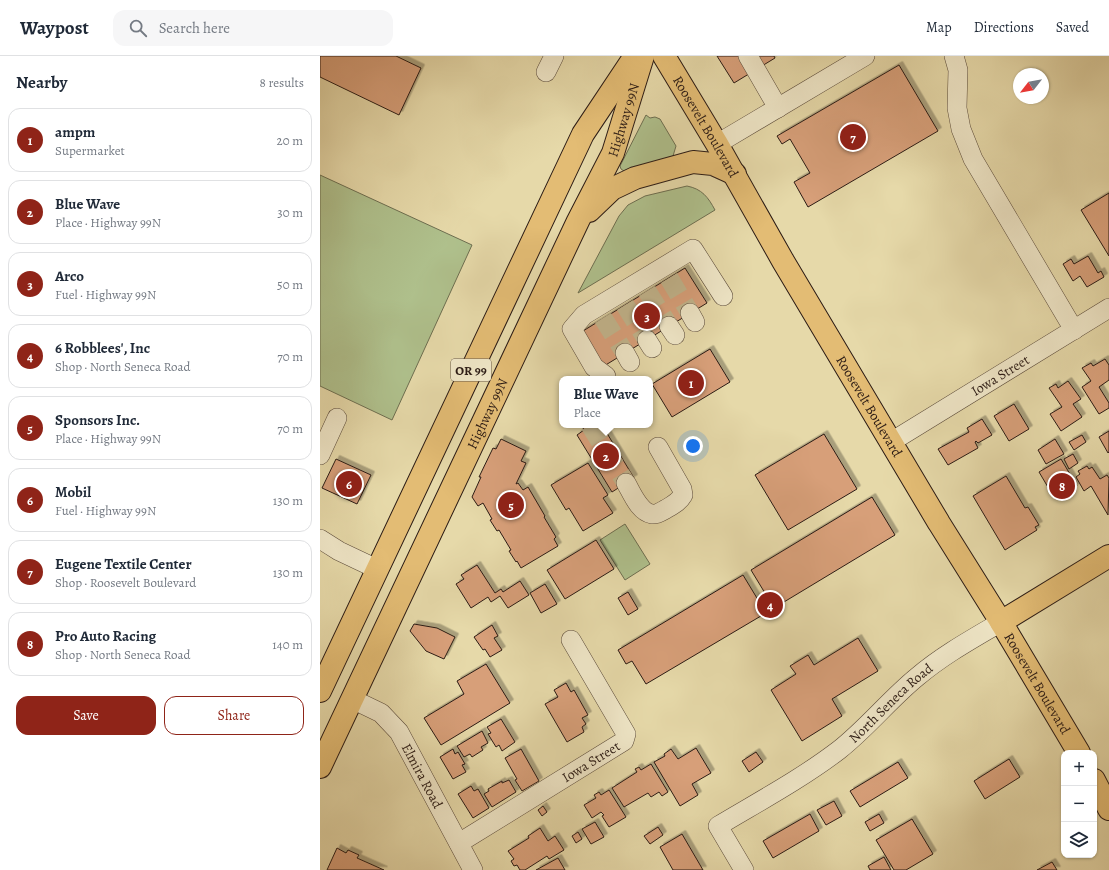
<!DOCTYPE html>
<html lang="en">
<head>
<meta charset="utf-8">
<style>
  :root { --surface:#fff; --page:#f6f6f7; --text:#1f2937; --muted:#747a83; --line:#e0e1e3; --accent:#8f2418 }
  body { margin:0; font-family:Alegreya,serif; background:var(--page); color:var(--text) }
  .controls { position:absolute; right:12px; bottom:12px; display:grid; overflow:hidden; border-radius:8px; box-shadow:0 1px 3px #0004 }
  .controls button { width:36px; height:36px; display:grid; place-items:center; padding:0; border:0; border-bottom:1px solid var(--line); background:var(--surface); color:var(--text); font:20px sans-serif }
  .compass { position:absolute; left:693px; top:12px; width:36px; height:36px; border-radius:50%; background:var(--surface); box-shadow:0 1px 3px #0004; rotate:239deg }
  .you { position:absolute; left:373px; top:390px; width:14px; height:14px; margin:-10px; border:3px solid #fff; border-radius:50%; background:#1a73e8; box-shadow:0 0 0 6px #1a73e833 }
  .badge { display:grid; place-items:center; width:26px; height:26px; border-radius:50%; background:var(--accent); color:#fff; font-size:13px; font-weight:700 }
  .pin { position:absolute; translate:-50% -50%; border:2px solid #fff; box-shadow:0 1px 4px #0006 }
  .popup { position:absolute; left:239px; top:320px; width:94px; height:52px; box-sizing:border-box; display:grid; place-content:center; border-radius:8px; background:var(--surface); filter:drop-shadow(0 1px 3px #0005); font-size:13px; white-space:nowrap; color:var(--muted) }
  .popup b { font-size:15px; color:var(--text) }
  .popup::after { content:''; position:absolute; left:50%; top:100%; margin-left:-8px; border:8px solid transparent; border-top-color:var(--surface) }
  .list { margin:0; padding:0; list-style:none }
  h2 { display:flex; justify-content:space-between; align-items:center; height:52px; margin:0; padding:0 16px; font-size:17px }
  h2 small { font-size:13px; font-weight:400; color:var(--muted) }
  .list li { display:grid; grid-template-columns:26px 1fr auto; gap:12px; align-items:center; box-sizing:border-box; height:64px; margin:0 8px 8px; padding:0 8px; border:1px solid var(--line); border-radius:12px }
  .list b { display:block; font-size:15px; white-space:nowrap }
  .list p { margin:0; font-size:13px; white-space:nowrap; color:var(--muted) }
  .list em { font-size:13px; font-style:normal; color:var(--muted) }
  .actions { display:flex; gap:8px; padding:12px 16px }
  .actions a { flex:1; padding:9px 0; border:1px solid var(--accent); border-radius:12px; text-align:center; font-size:14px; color:var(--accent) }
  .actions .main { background:var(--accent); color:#fff }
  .icon { flex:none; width:22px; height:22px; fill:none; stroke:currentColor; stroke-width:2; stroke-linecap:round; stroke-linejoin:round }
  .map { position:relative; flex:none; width:789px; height:814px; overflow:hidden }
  header { display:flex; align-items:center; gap:24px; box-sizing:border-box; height:56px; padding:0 20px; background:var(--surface); border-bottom:1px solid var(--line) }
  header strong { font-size:19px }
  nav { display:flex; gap:22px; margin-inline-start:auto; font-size:14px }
  .search { width:280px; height:36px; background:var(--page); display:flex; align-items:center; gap:10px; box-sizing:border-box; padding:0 14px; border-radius:12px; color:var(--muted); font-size:15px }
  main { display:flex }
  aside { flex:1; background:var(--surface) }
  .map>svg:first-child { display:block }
  .green { fill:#afc08c; stroke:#6d6e50 }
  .building { fill:#d79f79; stroke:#2b1b15; filter:url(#shadow) }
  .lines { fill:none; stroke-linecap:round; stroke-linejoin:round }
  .minor-tunnel { stroke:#c1b38b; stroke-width:19; stroke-dasharray:19 10; stroke-linecap:butt }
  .minor-casing { stroke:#5a4a3a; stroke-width:20 }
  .major-casing { stroke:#2b1b15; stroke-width:24 }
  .minor { stroke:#efe6c7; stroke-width:19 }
  .major { stroke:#e3bc74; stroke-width:22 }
  .labels { text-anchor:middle; stroke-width:3.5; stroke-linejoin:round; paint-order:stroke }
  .shield { fill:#efe6c7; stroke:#66584a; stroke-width:1 }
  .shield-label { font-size:13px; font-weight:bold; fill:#2b1b15 }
  .street-label { font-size:14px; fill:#2b1b15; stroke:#efe6c7 }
</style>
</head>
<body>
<header>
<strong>Waypost</strong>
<div class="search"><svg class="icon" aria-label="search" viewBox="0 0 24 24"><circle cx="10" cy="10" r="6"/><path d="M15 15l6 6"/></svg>Search here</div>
<nav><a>Map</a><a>Directions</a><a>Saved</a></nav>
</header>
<main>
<aside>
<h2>Nearby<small>8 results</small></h2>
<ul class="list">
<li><span class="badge">1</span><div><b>ampm</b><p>Supermarket</p></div><em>20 m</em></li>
<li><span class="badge">2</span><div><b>Blue Wave</b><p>Place · Highway 99N</p></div><em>30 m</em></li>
<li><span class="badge">3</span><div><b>Arco</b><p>Fuel · Highway 99N</p></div><em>50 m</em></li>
<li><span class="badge">4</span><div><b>6 Robblees', Inc</b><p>Shop · North Seneca Road</p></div><em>70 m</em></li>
<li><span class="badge">5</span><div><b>Sponsors Inc.</b><p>Place · Highway 99N</p></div><em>70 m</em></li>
<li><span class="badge">6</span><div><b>Mobil</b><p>Fuel · Highway 99N</p></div><em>130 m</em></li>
<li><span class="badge">7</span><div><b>Eugene Textile Center</b><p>Shop · Roosevelt Boulevard</p></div><em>130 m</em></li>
<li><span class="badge">8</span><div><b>Pro Auto Racing</b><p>Shop · North Seneca Road</p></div><em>140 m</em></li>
</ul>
<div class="actions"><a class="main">Save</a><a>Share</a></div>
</aside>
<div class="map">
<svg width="789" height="814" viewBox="0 0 789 814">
  <defs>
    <filter id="shadow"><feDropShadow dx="3.5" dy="-3.5" stdDeviation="0" flood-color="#0004"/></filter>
  </defs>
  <rect width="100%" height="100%" fill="#e6d9a9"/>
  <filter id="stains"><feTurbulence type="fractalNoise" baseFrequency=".005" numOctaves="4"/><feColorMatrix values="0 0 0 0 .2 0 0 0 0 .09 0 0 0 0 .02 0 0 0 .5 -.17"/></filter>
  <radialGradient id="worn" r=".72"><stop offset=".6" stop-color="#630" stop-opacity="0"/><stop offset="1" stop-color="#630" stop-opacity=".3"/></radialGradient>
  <!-- green -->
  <path class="green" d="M326,59L330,62L335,61L340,63L356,90L353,100L304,115L301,113L300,110Z
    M0,119L152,189L72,364L0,330Z
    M367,130C382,133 388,141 395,154L258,237L299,160L308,149L325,140Z
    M305,468L330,508L305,524L280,484Z"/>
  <!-- building -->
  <path class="building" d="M0,0H76L101,12L79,59L0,21Z
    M397,0H454L455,2L414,27Z
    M579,9L618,75L488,151L474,126L490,117L470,83L462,88L457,80Z
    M789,137V200L761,154Z
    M768,200L778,217L781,215L784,221L767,231L760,220L753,225L743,208L751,203L754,208Z
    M365,212L387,247L284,310L263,275Z
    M390,293L410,326L352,361L332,328Z
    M785,303L789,309V324L779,331L789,347V352L779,358L762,331L771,325L762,312L771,307L773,310Z
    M748,325L761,343L753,348L762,361L741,375L730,358L742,351L729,332L736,328L738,332Z
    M694,348L709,373L689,385L674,360Z
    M662,363L672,379L658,387L656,385L655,386L658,392L628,409L618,393L649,376L647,372Z
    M268,369H282L314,422L292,436L257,379L264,374L263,372Z
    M789,375V396L788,397L779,381Z
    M504,378L537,433L468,474L435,419Z
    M762,379L766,386L754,394L749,386Z
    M181,383L206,395L201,405L206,407L196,428L198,427L203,434L208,431L225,460L224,461L236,481L234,483L238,490L201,512L197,505L196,506L189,495L191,494L179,474L177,475L170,464L172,463L163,447L158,450L152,441L161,421H159L173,392L176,393Z
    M735,383L744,398L726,408L718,394Z
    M753,398L758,407L749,413L744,403Z
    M16,403L51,419L37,448L2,432Z
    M741,403L757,430L735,443L719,416Z
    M268,407L288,439L283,442L293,457L263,475L249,452L246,454L231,429Z
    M767,410L769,413L772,411L780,423L787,419L789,422L788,459L771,430L764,435L756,421L760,418L758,415Z
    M686,420L705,452L708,451L719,469L715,471L717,474L685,494L653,440Z
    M552,441L575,479L454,552L431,514Z
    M276,484L294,513L245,543L227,514Z
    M157,509L175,537L181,533L183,536L200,525L209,539L188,552L180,540L171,546L168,541L151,552L136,528L144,523L141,519Z
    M423,519L446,557L326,628L312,605L306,608L298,594Z
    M225,528L237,548L221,557L210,537Z
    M308,536L318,553L308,559L298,542Z
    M94,568L117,572L135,581L124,603L106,595L90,575Z
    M172,569L178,580L174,582L182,594L170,601L165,593L163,594L154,581Z
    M538,582L558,615L512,643L522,660L482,685L451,634L476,618L470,610L488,599L494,609Z
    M166,608L190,647L121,689L104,662L144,638L137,625Z
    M246,627L251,636L254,634L268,659L262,662L266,668L262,671L264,676L247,686L225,648L238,641L234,634Z
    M181,663L195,686L182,695L179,689L176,691L168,678L171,677L167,671Z
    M162,675L168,687L161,691L163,694L152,701L150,698L144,701L137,690Z
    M376,692L391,717L372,728L378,739L360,750L334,706L345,700L344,698L351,693L358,703Z
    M133,693L135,698L138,696L145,708L142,709L146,716L133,723L120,701Z
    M201,693L219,725L202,735L195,724L197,723L185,702Z
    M436,696L443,706L429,716L422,705Z
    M689,703L700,721L665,743L654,725Z
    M578,706L588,722L540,751L530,735Z
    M331,708L348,736L342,740L339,736L331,741L328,737L304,751L292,732L317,716L315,713L319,711L321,714Z
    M189,724L196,736L172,751L164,738L169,735L168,733L182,725V727Z
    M151,730L154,735L158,733L169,752L153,762L138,738Z
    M289,734L306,761L289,771L282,760L284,759L281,756L272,762L264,749L276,742L274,739L279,736L281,739Z
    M514,745L522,760L506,769L497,754Z
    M223,750L227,756L222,760L218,754Z
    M490,758L499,775L453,802L443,785Z
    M559,758L564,767L550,775L545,766Z
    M592,763L613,798L586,814H574L556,784Z
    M275,766L284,781L271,788L262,773Z
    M338,771L343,779L330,788L324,780Z
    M220,772L228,785L235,780L244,794L229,803L227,800L205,814H200L197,809L194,810L191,805L194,803L188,795L209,782L208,780Z
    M258,776L262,783L256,787L252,780Z
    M362,778L383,814H353L340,791Z
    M17,792L26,797L28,794L39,799L37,802L64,814H7Z
    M564,801L571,814H550L548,810Z
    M238,802L245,814H216Z
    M732,806L737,814H717Z"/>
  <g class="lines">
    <!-- minor-tunnel -->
    <path class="minor-tunnel" d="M349,222L370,257
      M327,235L349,270
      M305,249L327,284
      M283,262L305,297
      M270,369L306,427"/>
    <defs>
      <g id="minor">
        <path d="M428,0L458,52"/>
        <path d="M634,0L638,14L637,52L641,73L653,103L754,274"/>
        <path d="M226,16L234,0"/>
        <path d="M397,88L545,0"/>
        <path d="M370,257L375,266"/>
        <path d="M349,270L355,279"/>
        <path d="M327,284L332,292"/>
        <path d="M305,297L310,306"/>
        <path d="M286,320L274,311L252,273L264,259L373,193L403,240"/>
        <path id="s1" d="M571,386L789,252"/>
        <path d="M0,399L17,362"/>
        <path d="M306,427C312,437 319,456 332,458C337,459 342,455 346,453C353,449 359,446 363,439L362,433L338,391"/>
        <path d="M0,483L19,495L57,513"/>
        <path id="s2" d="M32,643L61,657L79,676L153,814"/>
        <path id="s3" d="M139,787L304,685L306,678L251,584"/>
        <path id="s4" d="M424,814L398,770C438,746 481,723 519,694C547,672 570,643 597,621C623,599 652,583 681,566"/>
      </g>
      <g id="major">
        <path id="s5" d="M344,0L397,88L463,205L619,467L681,566L759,697"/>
        <path d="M269,155L292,133L315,122L373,106L393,108L415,118"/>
        <path d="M681,566L789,500"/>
        <path d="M0,635L263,78L315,0"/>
        <path id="s6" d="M0,711L258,165L293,97L323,0"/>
        <path d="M774,724L789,753"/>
      </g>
    </defs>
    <!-- minor casing -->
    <use href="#minor" class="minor-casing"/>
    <!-- major casing -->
    <use href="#major" class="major-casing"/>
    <!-- minor -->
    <use href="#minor" class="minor"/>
    <!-- major -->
    <use href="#major" class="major"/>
  </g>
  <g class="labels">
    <!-- shield labels -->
    <rect class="shield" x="131" y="303" width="40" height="22" rx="3"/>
    <g class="shield-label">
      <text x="151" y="319">OR 99</text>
    </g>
    <!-- street labels -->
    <g class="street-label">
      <text dy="5" stroke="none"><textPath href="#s6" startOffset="715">Highway 99N</textPath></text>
      <text dy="5" stroke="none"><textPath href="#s5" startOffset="82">Roosevelt Boulevard</textPath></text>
      <text dy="5" stroke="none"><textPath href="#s1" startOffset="128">Iowa Street</textPath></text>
      <text dy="5" stroke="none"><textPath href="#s5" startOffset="406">Roosevelt Boulevard</textPath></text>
      <text dy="5" stroke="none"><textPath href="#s6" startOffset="391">Highway 99N</textPath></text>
      <text dy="5" stroke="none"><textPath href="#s5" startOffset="730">Roosevelt Boulevard</textPath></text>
      <text dy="5" stroke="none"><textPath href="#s4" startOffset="264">North Seneca Road</textPath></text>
      <text dy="5" stroke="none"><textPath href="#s3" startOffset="155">Iowa Street</textPath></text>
      <text dy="5" stroke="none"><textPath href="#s2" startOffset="108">Elmira Road</textPath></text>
    </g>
  </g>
  <rect width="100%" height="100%" filter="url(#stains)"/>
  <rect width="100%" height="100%" fill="url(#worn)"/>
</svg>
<div class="controls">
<button>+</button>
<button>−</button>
<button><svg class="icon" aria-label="layers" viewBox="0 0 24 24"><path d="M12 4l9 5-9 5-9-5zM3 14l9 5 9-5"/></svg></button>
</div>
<svg class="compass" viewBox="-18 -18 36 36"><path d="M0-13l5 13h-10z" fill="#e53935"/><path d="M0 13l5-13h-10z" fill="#747a83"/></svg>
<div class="you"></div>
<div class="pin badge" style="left:371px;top:327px">1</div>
<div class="pin badge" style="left:286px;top:400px">2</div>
<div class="popup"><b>Blue Wave</b>Place</div>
<div class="pin badge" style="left:327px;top:260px">3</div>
<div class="pin badge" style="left:450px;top:549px">4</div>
<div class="pin badge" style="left:191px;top:449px">5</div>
<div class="pin badge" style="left:29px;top:428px">6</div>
<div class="pin badge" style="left:533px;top:81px">7</div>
<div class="pin badge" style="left:742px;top:430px">8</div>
</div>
</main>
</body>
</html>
